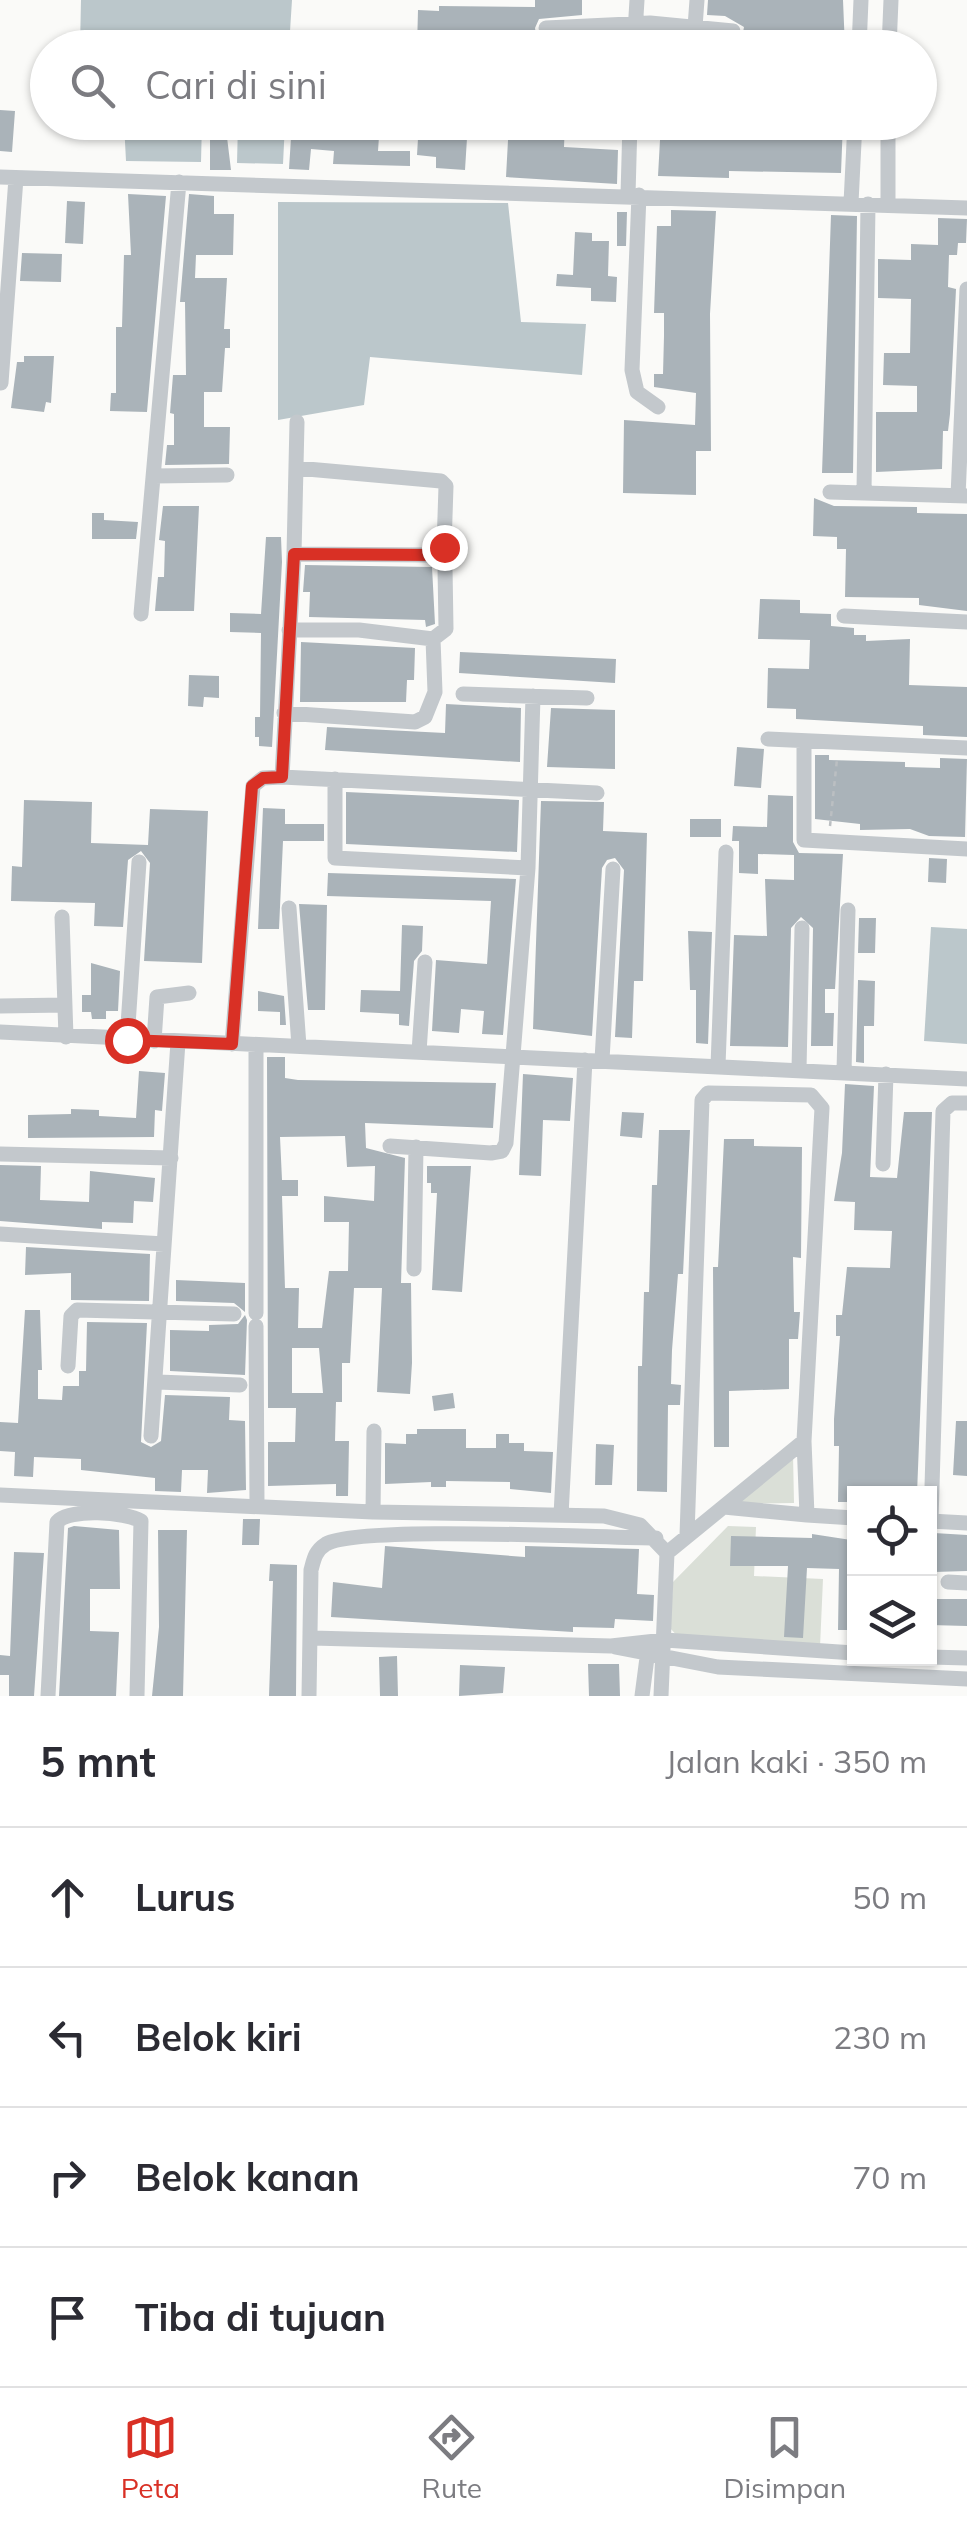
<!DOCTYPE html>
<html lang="id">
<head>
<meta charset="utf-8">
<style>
  :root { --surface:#fff; --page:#f2f2f3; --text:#2b2b33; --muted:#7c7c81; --line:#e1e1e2; --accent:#d93025 }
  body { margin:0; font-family:Mulish,sans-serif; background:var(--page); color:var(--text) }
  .controls { position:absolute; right:30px; bottom:30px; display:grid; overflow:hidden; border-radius:0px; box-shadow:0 2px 8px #0004 }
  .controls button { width:90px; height:90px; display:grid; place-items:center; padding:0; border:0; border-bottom:2px solid var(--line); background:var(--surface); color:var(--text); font:50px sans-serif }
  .stop { position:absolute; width:30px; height:30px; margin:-22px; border:8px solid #d93025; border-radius:50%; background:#fff }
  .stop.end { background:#d93025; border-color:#fff; box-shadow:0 2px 10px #0008 }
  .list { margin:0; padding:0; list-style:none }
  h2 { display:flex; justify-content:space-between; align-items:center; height:130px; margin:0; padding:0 40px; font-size:42px }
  h2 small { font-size:32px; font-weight:400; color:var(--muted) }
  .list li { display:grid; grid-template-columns:65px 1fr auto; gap:30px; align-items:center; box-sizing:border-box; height:140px; padding:0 40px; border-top:2px solid var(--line) }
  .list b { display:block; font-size:38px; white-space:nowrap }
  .list em { font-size:32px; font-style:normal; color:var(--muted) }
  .icon { flex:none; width:55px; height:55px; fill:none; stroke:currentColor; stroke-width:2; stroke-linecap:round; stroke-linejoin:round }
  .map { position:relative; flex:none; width:967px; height:1696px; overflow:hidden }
  .search { position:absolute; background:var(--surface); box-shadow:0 2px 8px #0004; left:30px; right:30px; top:30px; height:110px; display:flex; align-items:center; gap:25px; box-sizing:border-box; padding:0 35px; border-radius:55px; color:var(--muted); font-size:38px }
  .sheet { height:690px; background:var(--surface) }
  nav { display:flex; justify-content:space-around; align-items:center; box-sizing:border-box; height:140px; border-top:2px solid var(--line); background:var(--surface); font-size:28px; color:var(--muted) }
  nav a { display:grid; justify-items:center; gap:5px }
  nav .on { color:var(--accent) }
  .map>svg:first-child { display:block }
  .green { fill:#dadfd7 }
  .water { fill:#bbc7cb }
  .building { fill:#aab3b9; fill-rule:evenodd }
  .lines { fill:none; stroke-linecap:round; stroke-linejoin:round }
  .path { stroke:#bbbfc2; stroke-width:2.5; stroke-dasharray:5 5; stroke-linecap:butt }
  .minor { stroke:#c3c8cc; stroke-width:15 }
  .route { stroke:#d93025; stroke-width:12 }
</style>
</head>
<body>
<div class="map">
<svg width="967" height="1696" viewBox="0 0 967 1696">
  <rect width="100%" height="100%" fill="#fafaf8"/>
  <!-- green -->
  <path class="green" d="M793,1454L794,1503L733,1504Z
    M728,1526L756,1527L754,1576L823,1579L820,1647L681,1640L670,1628L673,1582Z"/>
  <!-- water -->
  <path class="water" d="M81,0H292L289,47H80Z
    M124,123H202L201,162L126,161Z
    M238,123H285L283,164L237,163Z
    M278,202L508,203L521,322L586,324L582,375L370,357L364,405L278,420Z
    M931,927L967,929V1044L924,1041Z"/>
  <!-- building -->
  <path class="building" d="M535,0H582V15L539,19L535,28L538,48H417L418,10L439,11V6L535,7Z
    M708,0H843L845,48H724L725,42L742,38L744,27L725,16L707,15Z
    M0,110L15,111L12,152L0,151Z
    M292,122H380L378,151H410V166L333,164L334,151L311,149L309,170L289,169Z
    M419,122H468L465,170L436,168V157L417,155Z
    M509,122H565L564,147L618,150L617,184L506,177Z
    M661,122H843L841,173L729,171V178L658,176Z
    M210,129H226L231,170H210Z
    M128,194L166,196L147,412L110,411L111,393H116V327H122L124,255H131Z
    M189,194L214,196V214H234L233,255H196L195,278H227L224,329H230V348H225L222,392H204V427H230L229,464L165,465L167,445H174V414L170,413L173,375H186L185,302H180Z
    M67,201L85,202L83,244L65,243Z
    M671,210L716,211L710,314L711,451H696V495L623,493L624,420L695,425L696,393L654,387V374H663L664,336V313H654L657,226H671Z
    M617,212H627L626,246H617Z
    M831,215L857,216L853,473H822Z
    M938,218L967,219L966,243H958L957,255H949L948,287L956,289L950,414L948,431H943L942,469L876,472V412H917V386L883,385L884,353H910L911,299L878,298V259L911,260V244L938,245Z
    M575,232L592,233V241H609L608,276L617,277L616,302L591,301V288L556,286L557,274L573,275Z
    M22,253L62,254L61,282L20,281Z
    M24,356H54L51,403L46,402L44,412L11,408L17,362H24Z
    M814,498L834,506L917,507V513L967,514V611L919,605V598L845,597L846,549H837V537L813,536Z
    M163,506H199L194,611H155L158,577H164L165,541L159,540Z
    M92,513H104V520L138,522L136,539H92Z
    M266,537H281L282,562L272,747L259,746V737H255V717H260L261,633L230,632V613L261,614Z
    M305,565L432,567L435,624L426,627L425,620L309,617L310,592H303Z
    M760,599L800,600V613L831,614V626L854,628V635H866V641L910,639L909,685L967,687V737L923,735V726L796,719V709L767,708L768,668L809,669L810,640L758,639Z
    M301,642L415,648L414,680H407L406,702H300Z
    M460,652L616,659L615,683L459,673Z
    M189,675L219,676V698L204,697L203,707L188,706Z
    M446,704L521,708L520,762L325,750L327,727L445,733Z
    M551,708L615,710V769L547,767Z
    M737,747L764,749L761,788L734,786Z
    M815,755H829V760L905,762V767L940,768V758L967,759L965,837L929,836L910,829L860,830V824L815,819Z
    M346,792L519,800L517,852L346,844Z
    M768,795L793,796V842L799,853L843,854L835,989H825V1013H834L833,1046H811L813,928L801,917L791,928L788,1047L730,1046L734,935L767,936L765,879L794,880V855L758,854V874L739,873V841H732L733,826L767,827Z
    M24,800L92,802L91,843L148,845L150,809L208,811L202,963L144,961L150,863L141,851L128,860L123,927L94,926L95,903L11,901L12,866L22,867Z
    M541,801L604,802L603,831L647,833L643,981H634L632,1038L615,1037L624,870L615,858L607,860L602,868L592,1036L533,1029Z
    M263,808L285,809V824H324V841H283L279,929H258Z
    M690,819H721V837H690Z
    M929,858L947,859L946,883L928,882Z
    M328,873L516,879L503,1035L482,1034L484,1011L461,1009L459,1033L432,1031L436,960L487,964L491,901L327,896Z
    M299,904L327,905L325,1010H308Z
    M859,918H876L875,953H858Z
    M402,925L423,926L422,951L414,961L409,1026L399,1025V1014L360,1012L361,990L400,991Z
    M688,931L712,932L708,1044L696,1043V990H690Z
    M91,963L120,971L118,1011H106V1019H92L91,1012H82V995H91Z
    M858,980L875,981L874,1026H864V1063L856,1062Z
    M258,991L284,996L286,1025H280V1012L258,1011Z
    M267,1057H285V1078L298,1080L496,1083L493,1128L365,1123L366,1148L405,1158L401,1283H411L412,1363L410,1394L377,1392L382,1288H354L350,1363H342V1402H336L335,1441H349L348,1496H336V1484L268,1486V1442H295L296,1408H268ZM345,1136L347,1167L375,1166L374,1201L324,1196V1222H349L348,1271H329L322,1328H298L299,1288H285L282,1196H298V1180H282L280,1137ZM292,1348H319L323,1393H292Z
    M139,1071L165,1073L162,1111L155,1110L154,1137L28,1138V1115L71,1114V1109L99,1110V1116L136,1118Z
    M523,1074L573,1078L570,1121L543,1120L541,1176L519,1175Z
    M845,1084L874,1086L870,1177L897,1178L904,1112H932L917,1494H854V1502H838L839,1446H834V1419L840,1336H836V1315H842L847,1267L890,1268L892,1231L854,1230L855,1202L834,1201L842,1153Z
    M622,1112L644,1113L642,1138L620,1136Z
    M659,1130H690L683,1274H678L672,1350L671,1384L681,1385L680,1405H668L667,1492L637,1491L638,1366H642L644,1292H649L652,1185H657Z
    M724,1139H754V1146L802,1147L801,1258L793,1257L794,1312H800L798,1339H789V1389L729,1391V1447H714L713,1267H718Z
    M0,1165L41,1166L40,1200L89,1202L90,1171L155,1178L153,1202L134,1201L133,1223L102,1222V1229L0,1221Z
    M427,1166H471L462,1292L432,1290L437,1193H431V1183H427Z
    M26,1247L150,1254L149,1301L71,1300V1273L25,1275Z
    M176,1280L245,1283V1312L234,1303L176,1301Z
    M25,1310H40L42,1370H38V1399L62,1400L63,1386H79V1371H86L87,1322L147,1323L141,1442L151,1447L161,1441L165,1395L230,1397L229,1420L245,1421L246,1490L207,1493L208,1470H182L181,1492L155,1491V1478L81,1470V1459L34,1457L33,1477L14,1476L15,1452L0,1451V1422L18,1423Z
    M245,1315L247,1320L245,1375L170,1371V1330L209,1331V1325L238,1324Z
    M453,1393L455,1408L434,1411L432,1396Z
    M956,1421H967V1476L953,1475Z
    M417,1429H466V1448H496V1434H509V1443H524V1451L553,1452L551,1493L510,1489V1482L446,1481V1487H431V1482L385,1484V1443L406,1444V1434H417Z
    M596,1444L614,1445L612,1485H595Z
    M243,1519H260L259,1545H242Z
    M74,1526L119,1530L120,1589H90V1631L119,1632L116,1696H59L68,1528Z
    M158,1530H187L183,1696H152L159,1627Z
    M934,1533L967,1535V1571L934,1572Z
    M812,1534L851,1540L854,1630H838L839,1569L807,1568L803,1638L784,1637L788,1566H730L731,1536L812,1538Z
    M385,1546L525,1557V1546L639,1549L637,1594L654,1595L653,1621L615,1619L614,1628L573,1627V1632L331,1617L333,1582L382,1588Z
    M14,1552L44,1553L34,1696H9V1675H0V1655L10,1656Z
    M270,1564L297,1565L296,1696H269L273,1581H269Z
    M931,1599H967V1626L930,1625Z
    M397,1656L398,1696H380L379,1657Z
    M588,1664H619L620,1696H589Z
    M460,1665L505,1667L503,1693L459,1696Z"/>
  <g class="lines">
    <!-- path -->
    <path class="path" d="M830,826L837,759"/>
    <!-- minor -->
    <path class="minor" d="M695,27L697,0
      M546,28L650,23L733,31
      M634,48L637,0
      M859,48L861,0
      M889,48L891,0
      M0,177L967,208
      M628,195L630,122
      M639,195L632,370L637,392L658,407
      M851,203L855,122
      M888,204V122
      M1,383L16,178
      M296,468L441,481L446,486L444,547L433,555L294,554L282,777L597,793
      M154,476L227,475
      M830,492L967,496
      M864,492L868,204
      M958,496L967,289
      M294,554L297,422
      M141,614L179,182
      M844,616L967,622
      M289,630H359L433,639L446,629L445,567L439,554
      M463,694L587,698
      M284,713L415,722L425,717L435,692L433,639
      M768,739L967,748
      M804,741V840L967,849
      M335,779V858L528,868
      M289,908L299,1046
      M62,917L66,1037
      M0,1006L65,1005
      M0,1032L967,1079
      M127,1040L139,862
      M154,1041L157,997L189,993
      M232,1044L253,786L263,778L282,777
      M256,1045V1313
      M419,1052L425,962
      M602,1060L613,869
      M718,1066L726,852
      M799,1070L802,928
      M844,1072L848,910
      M390,1146L491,1153L502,1151L506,1143L528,868L533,696
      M0,1154L171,1158
      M883,1164L886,1074
      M0,1234L164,1244
      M414,1269L416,1147
      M256,1326L257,1505
      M68,1366L71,1316L77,1310L234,1314
      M157,1382L240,1385
      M151,1436L178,1042
      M0,1495L373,1512L604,1516L640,1525L667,1553L661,1696
      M724,1507L807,1515L804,1441
      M373,1512L374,1431
      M561,1515L585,1060
      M807,1515L854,1518
      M930,1521L967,1523
      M931,1521L943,1111L952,1103H967
      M667,1553L804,1441L822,1108L811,1095L708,1093L702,1100L687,1535
      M948,1582L967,1583
      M312,1638L611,1646L665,1640L854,1653
      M615,1647L718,1667L967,1679
      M930,1657L967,1658
      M48,1696L57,1522C70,1508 125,1512 141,1521L137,1696
      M309,1696L311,1570C314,1559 315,1551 326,1544C358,1525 601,1538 656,1538
      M642,1696L648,1650"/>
  </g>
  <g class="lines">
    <!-- route -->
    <path class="route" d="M127,1040L232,1044L252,786L263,778L282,777L294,554L433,555L444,547"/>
  </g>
</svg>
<div class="controls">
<button><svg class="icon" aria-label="locate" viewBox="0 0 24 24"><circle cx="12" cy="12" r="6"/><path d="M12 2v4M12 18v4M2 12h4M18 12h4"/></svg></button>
<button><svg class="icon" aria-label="layers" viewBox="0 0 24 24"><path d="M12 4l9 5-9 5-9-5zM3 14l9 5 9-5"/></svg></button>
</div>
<div class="stop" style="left:127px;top:1040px"></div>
<div class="stop end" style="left:444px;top:547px"></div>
<div class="search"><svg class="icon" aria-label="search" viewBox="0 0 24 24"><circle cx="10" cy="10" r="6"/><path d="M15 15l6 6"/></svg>Cari di sini</div>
</div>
<section class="sheet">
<h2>5 mnt<small>Jalan kaki · 350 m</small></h2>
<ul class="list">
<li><svg class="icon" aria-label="ahead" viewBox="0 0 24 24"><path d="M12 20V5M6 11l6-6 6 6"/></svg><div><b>Lurus</b></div><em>50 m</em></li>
<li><svg class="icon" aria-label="left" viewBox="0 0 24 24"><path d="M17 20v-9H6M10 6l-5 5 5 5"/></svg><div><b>Belok kiri</b></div><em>230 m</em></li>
<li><svg class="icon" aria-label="right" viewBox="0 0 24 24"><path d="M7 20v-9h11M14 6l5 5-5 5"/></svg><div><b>Belok kanan</b></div><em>70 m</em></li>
<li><svg class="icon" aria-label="arrive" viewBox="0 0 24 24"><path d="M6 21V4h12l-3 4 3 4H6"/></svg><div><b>Tiba di tujuan</b></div></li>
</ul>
</section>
<nav>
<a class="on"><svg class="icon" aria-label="map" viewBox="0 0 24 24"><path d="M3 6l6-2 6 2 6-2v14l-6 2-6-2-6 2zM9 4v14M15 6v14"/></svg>Peta</a>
<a><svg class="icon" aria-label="directions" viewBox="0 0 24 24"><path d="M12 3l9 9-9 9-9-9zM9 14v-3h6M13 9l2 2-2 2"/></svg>Rute</a>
<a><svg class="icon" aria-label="saved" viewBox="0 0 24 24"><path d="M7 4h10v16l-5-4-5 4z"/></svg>Disimpan</a>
</nav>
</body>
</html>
